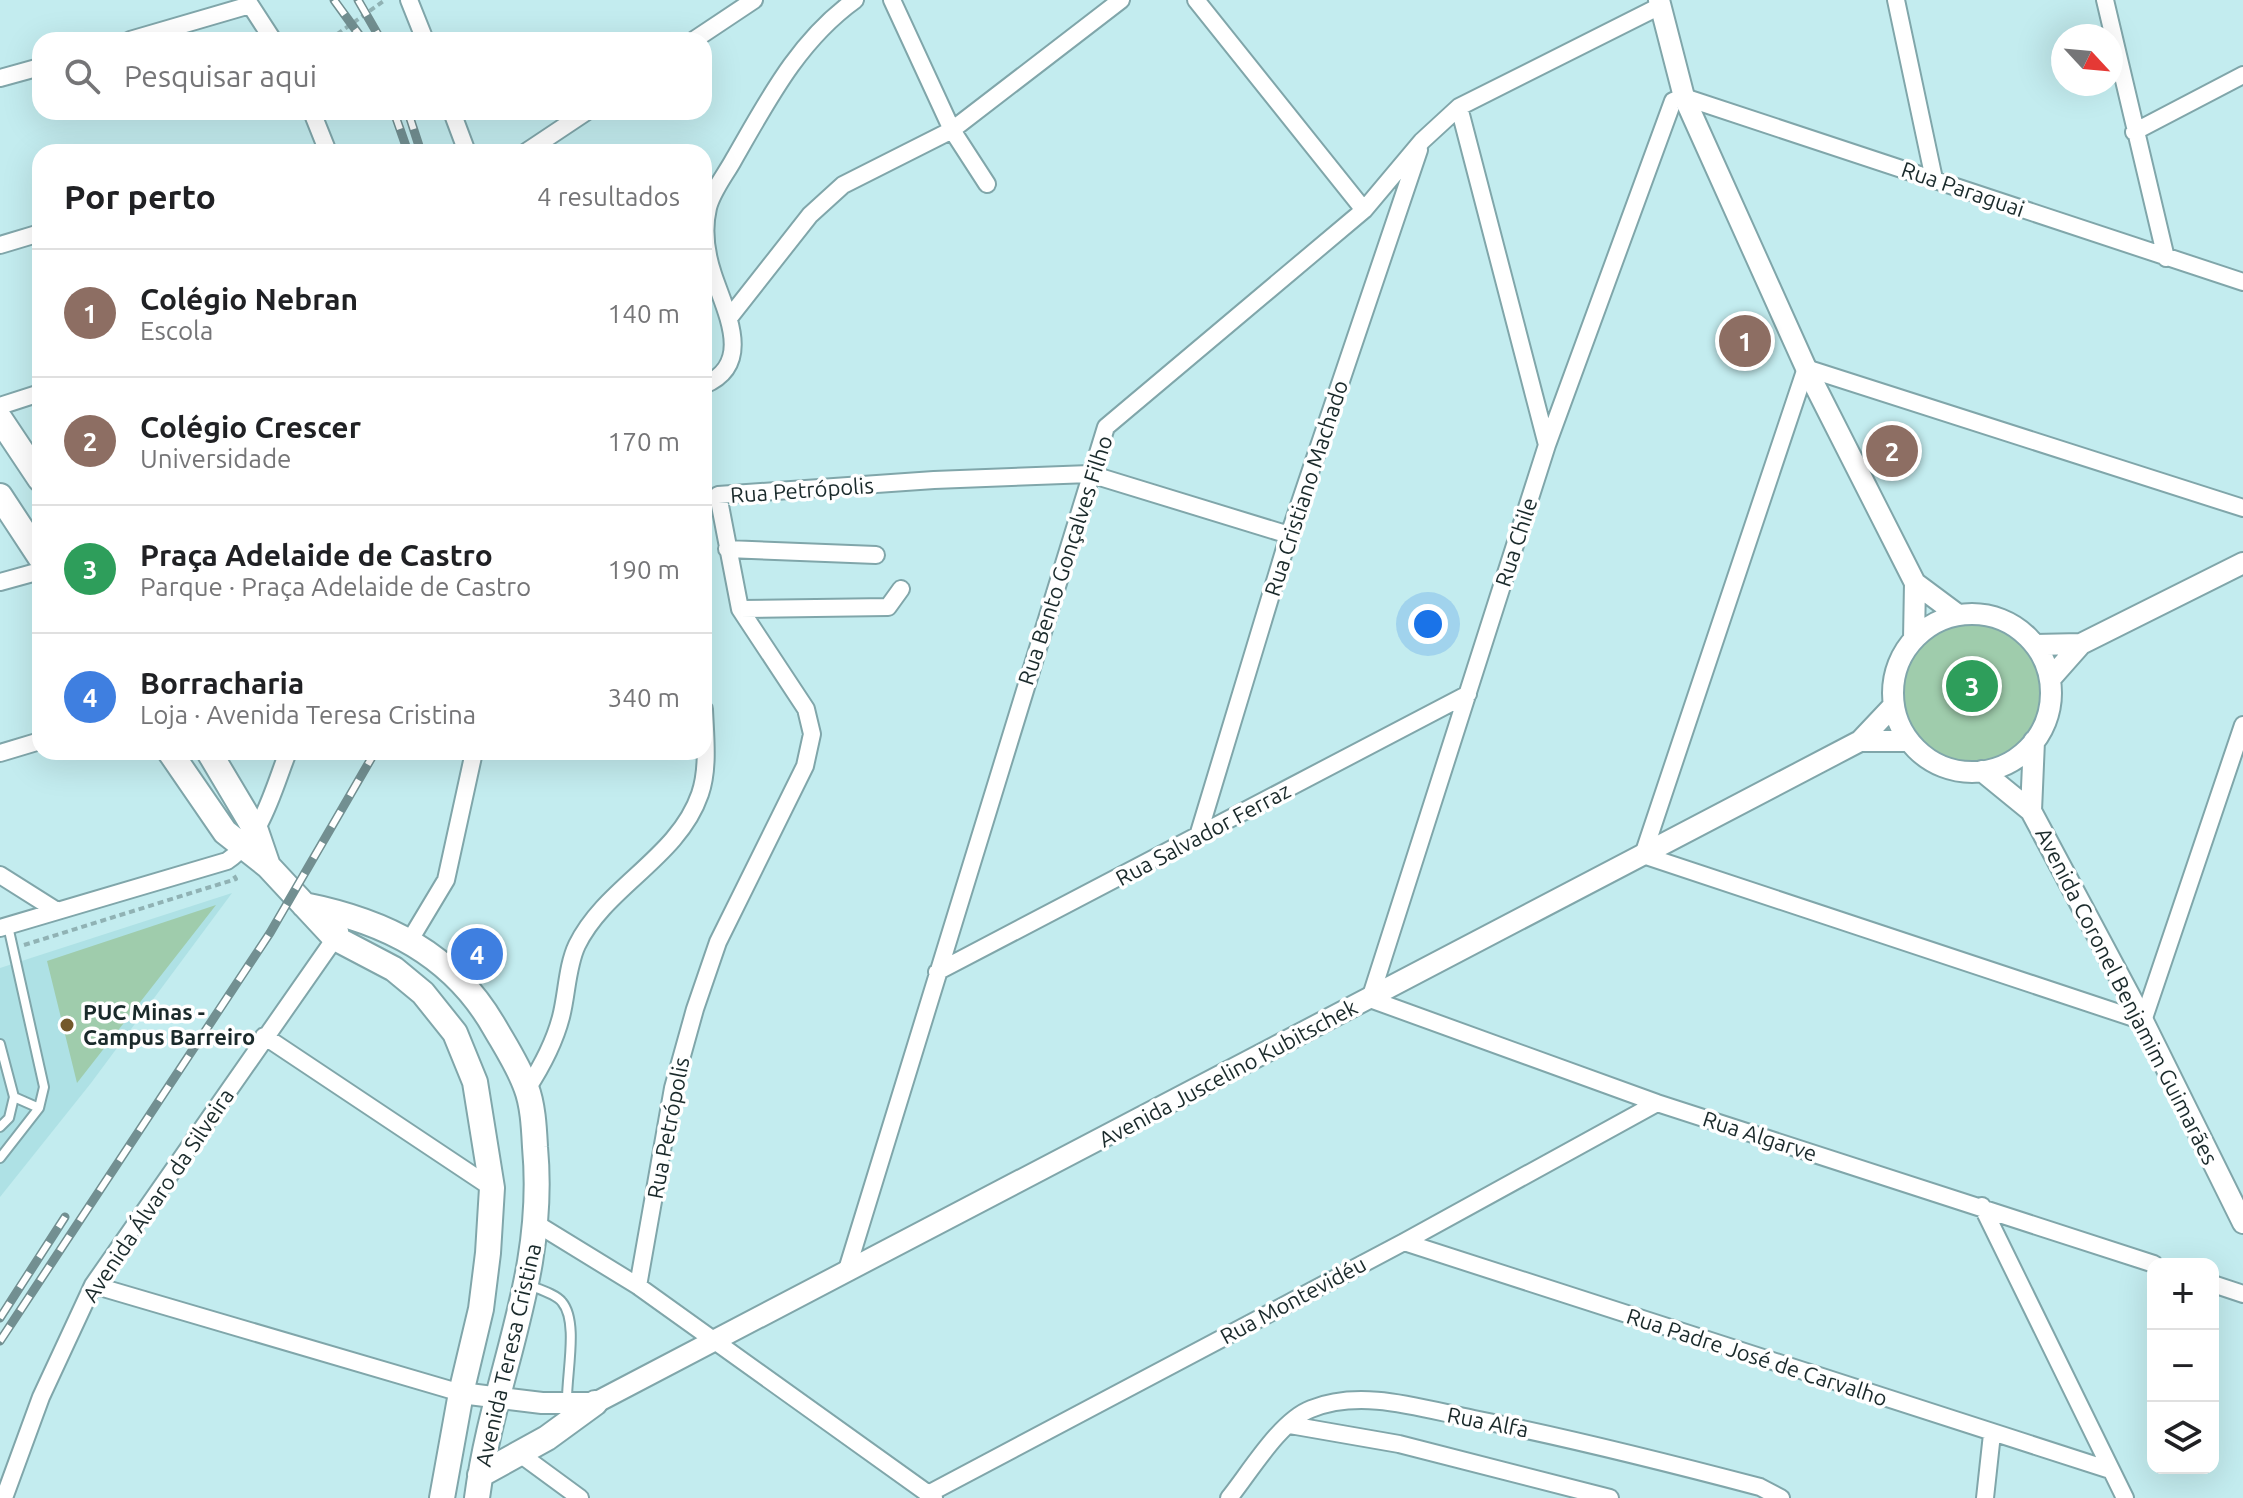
<!DOCTYPE html>
<html lang="pt">
<head>
<meta charset="utf-8">
<style>
  :root { --surface:#fff; --page:#f2f2f2; --text:#202124; --muted:#757577; --line:#e0e0e0; --accent:#2563eb }
  body { margin:0; font-family:Ubuntu,sans-serif; background:var(--page); color:var(--text) }
  .controls { position:absolute; right:24px; bottom:24px; display:grid; overflow:hidden; border-radius:16px; box-shadow:0 8px 32px #0002 }
  .controls button { width:72px; height:72px; display:grid; place-items:center; padding:0; border:0; border-bottom:2px solid var(--line); background:var(--surface); color:var(--text); font:40px sans-serif }
  .compass { position:absolute; left:2051px; top:24px; width:72px; height:72px; border-radius:50%; background:var(--surface); box-shadow:0 8px 32px #0002; rotate:116deg }
  .you { position:absolute; left:1428px; top:624px; width:28px; height:28px; margin:-20px; border:6px solid #fff; border-radius:50%; background:#1a73e8; box-shadow:0 0 0 12px #1a73e833 }
  .badge { display:grid; place-items:center; width:52px; height:52px; border-radius:50%; background:var(--accent); color:#fff; font-size:26px; font-weight:700 }
  .pin { position:absolute; translate:-50% -50%; border:4px solid #fff; box-shadow:0 2px 8px #0006 }
  .list { margin:0; padding:0; list-style:none }
  h2 { display:flex; justify-content:space-between; align-items:center; height:104px; margin:0; padding:0 32px; font-size:34px }
  h2 small { font-size:26px; font-weight:400; color:var(--muted) }
  .list li { display:grid; grid-template-columns:52px 1fr auto; gap:24px; align-items:center; box-sizing:border-box; height:128px; padding:0 32px; border-top:2px solid var(--line) }
  .list b { display:block; font-size:30px; white-space:nowrap }
  .list p { margin:0; font-size:26px; white-space:nowrap; color:var(--muted) }
  .list em { font-size:26px; font-style:normal; color:var(--muted) }
  .icon { flex:none; width:44px; height:44px; fill:none; stroke:currentColor; stroke-width:2; stroke-linecap:round; stroke-linejoin:round }
  .map { position:relative; flex:none; width:2243px; height:1498px; overflow:hidden }
  .search { position:absolute; background:var(--surface); box-shadow:0 8px 32px #0002; left:32px; top:32px; width:680px; height:88px; display:flex; align-items:center; gap:20px; box-sizing:border-box; padding:0 28px; border-radius:24px; color:var(--muted); font-size:30px }
  .panel { position:absolute; background:var(--surface); box-shadow:0 8px 32px #0002; left:32px; top:144px; width:680px; height:616px; border-radius:24px }
  .map>svg:first-child { display:block }
  .built { fill:#aee1e5 }
  .green { fill:#9fccac }
  .lines { fill:none; stroke-linecap:round; stroke-linejoin:round }
  .service-casing { stroke:#80a6aa; stroke-width:12 }
  .minor-casing { stroke:#80a6aa; stroke-width:20 }
  .tertiary-casing { stroke:#80a6aa; stroke-width:24 }
  .secondary-casing { stroke:#80a6aa; stroke-width:28 }
  .path { stroke:#90b2b4; stroke-width:4; stroke-dasharray:6 4; stroke-linecap:butt }
  .service { stroke:#fff; stroke-width:8 }
  .minor { stroke:#fff; stroke-width:16 }
  .tertiary { stroke:#fff; stroke-width:20 }
  .secondary { stroke:#fff; stroke-width:24 }
  .rail-casing { stroke:#728f91; stroke-width:9 }
  .rail { stroke:#fff; stroke-width:6; stroke-dasharray:18; stroke-linecap:butt }
  .poi-dot { fill:#73582b; stroke:#fff; stroke-width:3 }
  .labels { text-anchor:middle; stroke-width:7; stroke-linejoin:round; paint-order:stroke }
  .street-label { font-size:22px; fill:#1a2a2b; stroke:#fff }
  .poi-label { font-size:22px; font-weight:bold; fill:#1a2a2b; stroke:#fff; text-anchor:start }
</style>
</head>
<body>
<div class="map">
<svg width="2243" height="1498" viewBox="0 0 2243 1498">
  <rect width="100%" height="100%" fill="#c3ecef"/>
  <!-- built -->
  <path class="built" d="M232,893L91,1083L0,1197V968Z"/>
  <!-- green -->
  <path class="green" d="M1901 691a71 71 0 1 1 142 0a71 71 0 1 1-142 0Z
    M216,905L77,1083L47,961Z"/>
  <g class="lines">
    <defs>
      <path id="service" d="M0,1044L14,1097L39,1108
        M0,1127L9,1118L14,1097
        M0,1158L39,1108L44,1087L8,926
        M528,1285C538,1289 556,1294 562,1302C579,1322 566,1375 567,1403"/>
      <path id="minor" d="M247,0L273,40
        M409,0L425,40
        M892,0L952,130L987,184
        M1196,0L1364,210
        M1896,0L1934,179
        M2105,0L2166,258
        M130,40L250,5
        M694,40L754,0
        M0,78L40,67
        M1459,107L1547,445
        M312,112L328,152
        M452,112L467,152
        M2134,132L2243,75
        M526,152L586,112
        M0,245L40,233
        M729,318L810,215L843,185L952,130L1121,0
        M704,385C755,364 725,311 713,274C706,253 703,229 708,208C712,191 726,174 734,159C768,100 798,41 855,0
        M0,406L40,393
        M2243,508L1806,368L1643,855L2143,1021L2243,725
        M727,549L876,555
        M0,582L40,571
        M740,609L888,607L901,589
        M0,753L40,741
        M1198,836L1289,535L1419,150
        M0,875L57,911
        M0,928L227,861C262,838 273,790 288,752
        M410,940L446,880L474,752
        M937,972L1468,694
        M264,1036L492,1188
        M527,1089C542,1066 554,1044 561,1017C567,994 567,966 577,945C606,886 678,858 700,794C709,768 705,736 704,709
        M1982,1206L2125,1498
        M537,1224L638,1286L934,1498
        M1404,1242L2110,1470
        M2154,1264L1657,1103L1370,999L1547,445L1673,101L1684,97L2243,282
        M846,1273L1106,427L1364,210L1422,141L1459,107L1660,6
        M2213,1284L2243,1294
        M93,1285L461,1393
        M638,1286L673,1088L695,1009L718,942L805,766L812,734L806,709L740,609L718,495L934,480L1090,474L1289,535
        M1290,1425L1399,1444L1610,1498
        M520,1454L580,1498
        M928,1494L1404,1242L1657,1103
        M4,1498L41,1397L93,1285L340,931
        M1229,1498C1250,1472 1280,1421 1311,1409C1362,1388 1423,1409 1474,1419C1570,1438 1665,1462 1760,1487L1781,1498
        M1985,1498L1992,1434"/>
      <path id="tertiary" d="M1659,0L1684,97L1806,368L1915,583L1958,615
        M1893 693a79 79 0 1 1 158 0a79 79 0 1 1-158 0Z
        M1914,639L1915,583
        M2035,645L2081,644L2243,563
        M2050,679L2081,644
        M1860,741H1909
        M1982,771L2031,811L2143,1021L2243,1223
        M2031,811L2034,741
        M461,1393L542,1403H595L1860,741L1894,705"/>
      <path id="secondary" d="M0,419L40,479
        M0,496L40,557
        M170,752L225,832L268,866L335,938L394,969L423,993L455,1033L475,1082L492,1188L488,1253L481,1309L461,1393L442,1498
        M209,752L256,831L268,866
        M304,905C385,921 453,954 495,1028C506,1047 519,1067 526,1087C533,1105 534,1128 535,1147C547,1277 493,1375 477,1498
        M480,1475L547,1438L595,1403"/>
    </defs>
    <!-- service casing -->
    <use href="#service" class="service-casing"/>
    <!-- minor casing -->
    <use href="#minor" class="minor-casing"/>
    <!-- tertiary casing -->
    <use href="#tertiary" class="tertiary-casing"/>
    <!-- secondary casing -->
    <use href="#secondary" class="secondary-casing"/>
    <!-- path -->
    <path class="path" d="M329,40L385,0
      M24,945L236,879L233,874"/>
    <!-- service -->
    <use href="#service" class="service"/>
    <!-- minor -->
    <use href="#minor" class="minor"/>
    <!-- tertiary -->
    <use href="#tertiary" class="tertiary"/>
    <!-- secondary -->
    <use href="#secondary" class="secondary"/>
    <defs>
      <path id="rail" d="M334,0L363,40
        M358,0L381,40
        M394,112L408,152
        M408,112L421,152
        M0,1318L65,1217
        M0,1341L270,933L375,752"/>
    </defs>
    <!-- rail casing -->
    <use href="#rail" class="rail-casing"/>
    <!-- rail -->
    <use href="#rail" class="rail"/>
  </g>
  <!-- markers -->
  <circle class="poi-dot" cx="67" cy="1025" r="8"/>
  <g class="labels">
    <!-- street labels -->
    <g class="street-label">
      <text transform="translate(1963 189) rotate(19)" y="8">Rua Paraguai</text>
      <text transform="translate(1306 488) rotate(-72)" y="8">Rua Cristiano Machado</text>
      <text transform="translate(802 490) rotate(-4)" y="8">Rua Petrópolis</text>
      <text transform="translate(1516 542) rotate(-72)" y="8">Rua Chile</text>
      <text transform="translate(1065 560) rotate(-72)" y="8">Rua Bento Gonçalves Filho</text>
      <text transform="translate(1203 834) rotate(-28)" y="8">Rua Salvador Ferraz</text>
      <text transform="translate(2127 996) rotate(63)" y="8">Avenida Coronel Benjamim Guimarães</text>
      <text transform="translate(1228 1073) rotate(-28)" y="8">Avenida Juscelino Kubitschek</text>
      <text transform="translate(668 1128) rotate(-79)" y="8">Rua Petrópolis</text>
      <text transform="translate(1760 1136) rotate(18)" y="8">Rua Algarve</text>
      <text transform="translate(158 1195) rotate(-56)" y="8">Avenida Álvaro da Silveira</text>
      <text transform="translate(1293 1300) rotate(-28)" y="8">Rua Montevidéu</text>
      <text transform="translate(508 1355) rotate(-77)" y="8">Avenida Teresa Cristina</text>
      <text transform="translate(1757 1357) rotate(18)" y="8">Rua Padre José de Carvalho</text>
      <text transform="translate(1488 1422) rotate(11)" y="8">Rua Alfa</text>
    </g>
    <!-- poi labels -->
    <g class="poi-label">
      <text x="83" y="1020">PUC Minas -<tspan x="83" dy="25">Campus Barreiro</tspan></text>
    </g>
  </g>
</svg>
<div class="controls">
<button>+</button>
<button>−</button>
<button><svg class="icon" aria-label="layers" viewBox="0 0 24 24"><path d="M12 4l9 5-9 5-9-5zM3 14l9 5 9-5"/></svg></button>
</div>
<svg class="compass" viewBox="-18 -18 36 36"><path d="M0-13l5 13h-10z" fill="#e53935"/><path d="M0 13l5-13h-10z" fill="#757577"/></svg>
<div class="you"></div>
<div class="pin badge" style="left:1745px;top:341px;background:#8d6e63">1</div>
<div class="pin badge" style="left:1892px;top:451px;background:#8d6e63">2</div>
<div class="pin badge" style="left:1972px;top:686px;background:#2e9e5b">3</div>
<div class="pin badge" style="left:477px;top:954px;background:#3f7fe0">4</div>
<div class="search"><svg class="icon" aria-label="search" viewBox="0 0 24 24"><circle cx="10" cy="10" r="6"/><path d="M15 15l6 6"/></svg>Pesquisar aqui</div>
<section class="panel">
<h2>Por perto<small>4 resultados</small></h2>
<ul class="list">
<li><span class="badge" style="background:#8d6e63">1</span><div><b>Colégio Nebran</b><p>Escola</p></div><em>140 m</em></li>
<li><span class="badge" style="background:#8d6e63">2</span><div><b>Colégio Crescer</b><p>Universidade</p></div><em>170 m</em></li>
<li><span class="badge" style="background:#2e9e5b">3</span><div><b>Praça Adelaide de Castro</b><p>Parque · Praça Adelaide de Castro</p></div><em>190 m</em></li>
<li><span class="badge" style="background:#3f7fe0">4</span><div><b>Borracharia</b><p>Loja · Avenida Teresa Cristina</p></div><em>340 m</em></li>
</ul>
</section>
</div>
</body>
</html>
